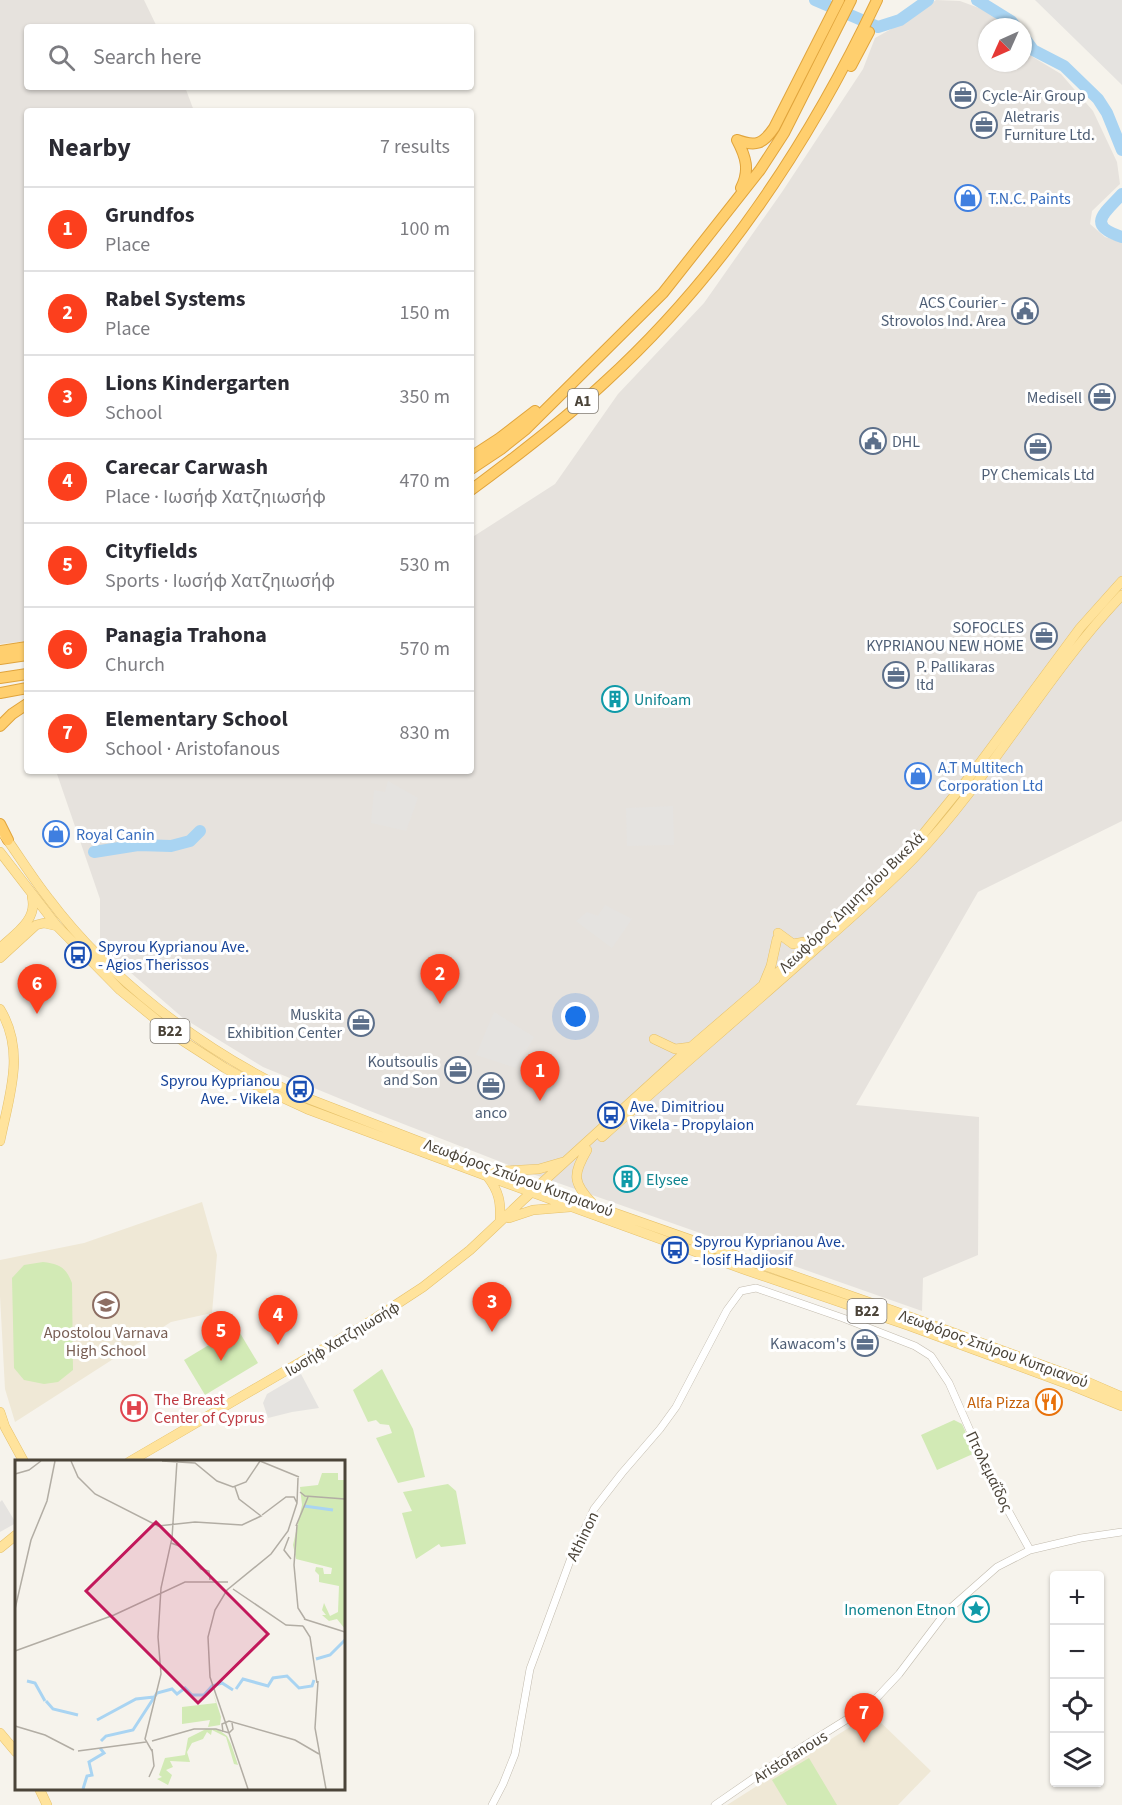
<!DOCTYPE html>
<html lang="en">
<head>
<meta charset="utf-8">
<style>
  :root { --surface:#fff; --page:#f7f7f7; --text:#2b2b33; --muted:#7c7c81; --line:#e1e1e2; --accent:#fc3f1d }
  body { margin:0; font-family:"Source Sans 3",sans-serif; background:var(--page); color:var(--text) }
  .controls { position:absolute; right:18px; bottom:18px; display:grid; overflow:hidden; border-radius:6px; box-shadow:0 2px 4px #0004 }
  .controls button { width:54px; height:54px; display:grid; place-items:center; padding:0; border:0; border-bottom:2px solid var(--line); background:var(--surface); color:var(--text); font:30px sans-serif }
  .compass { position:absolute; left:978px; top:18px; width:54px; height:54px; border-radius:50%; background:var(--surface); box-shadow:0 2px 4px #0004; rotate:225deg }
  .you { position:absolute; left:576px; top:1017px; width:21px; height:21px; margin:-15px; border:4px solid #fff; border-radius:50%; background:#1a73e8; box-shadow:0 0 0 9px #1a73e833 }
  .badge { display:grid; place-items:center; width:39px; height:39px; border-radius:50%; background:var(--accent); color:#fff; font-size:20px; font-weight:700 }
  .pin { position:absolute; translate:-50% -50px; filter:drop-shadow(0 2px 3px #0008) }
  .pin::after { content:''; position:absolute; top:32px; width:21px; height:18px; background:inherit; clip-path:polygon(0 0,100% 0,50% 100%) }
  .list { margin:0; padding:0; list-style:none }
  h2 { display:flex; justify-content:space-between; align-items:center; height:78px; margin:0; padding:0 24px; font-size:26px }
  h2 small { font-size:20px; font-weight:400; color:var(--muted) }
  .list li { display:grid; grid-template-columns:39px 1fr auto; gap:18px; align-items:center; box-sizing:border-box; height:84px; padding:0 24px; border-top:2px solid var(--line) }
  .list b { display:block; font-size:22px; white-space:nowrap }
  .list p { margin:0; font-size:20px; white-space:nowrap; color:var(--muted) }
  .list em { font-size:20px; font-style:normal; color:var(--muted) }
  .icon { flex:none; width:33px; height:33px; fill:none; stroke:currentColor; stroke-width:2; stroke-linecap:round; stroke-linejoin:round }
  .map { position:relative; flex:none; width:1122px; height:1805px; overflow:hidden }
  .search { position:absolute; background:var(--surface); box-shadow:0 2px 4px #0004; left:24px; top:24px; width:450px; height:66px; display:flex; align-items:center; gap:15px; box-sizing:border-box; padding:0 21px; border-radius:6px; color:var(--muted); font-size:22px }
  .panel { position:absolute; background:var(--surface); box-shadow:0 2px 4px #0004; left:24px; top:108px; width:450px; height:666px; border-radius:6px }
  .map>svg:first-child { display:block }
  .industrial { fill:#e6e2dd }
  .education { fill:#efe8d6 }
  .green { fill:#d2eab5 }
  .parking { fill:#e5e3e0 }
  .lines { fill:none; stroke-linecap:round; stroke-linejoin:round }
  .river { stroke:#a9d4f2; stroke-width:12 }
  .minor-casing { stroke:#c2bbae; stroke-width:8 }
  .major-casing { stroke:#e6c16a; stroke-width:10 }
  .highway-casing { stroke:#e0a43c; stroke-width:12 }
  .minor { stroke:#fff; stroke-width:7 }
  .major { stroke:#ffe39c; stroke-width:9 }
  .highway { stroke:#ffcf6e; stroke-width:10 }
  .labels { text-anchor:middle; stroke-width:6; stroke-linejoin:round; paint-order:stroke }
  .shield { fill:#fff; stroke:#817c74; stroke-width:1.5 }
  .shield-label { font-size:15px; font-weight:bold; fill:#4b4439 }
  .service-label { font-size:16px; fill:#4e5e75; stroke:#fff; text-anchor:end }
  .shop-label { font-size:16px; fill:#366cbe; stroke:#fff; text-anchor:start }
  .culture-label { font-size:16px; fill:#0d838f; stroke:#fff; text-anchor:start }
  .street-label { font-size:16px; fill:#4b4439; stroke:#fff }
  .transit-label { font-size:16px; fill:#164399; stroke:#fff; text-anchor:start }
  .education-label { font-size:16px; fill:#785e54; stroke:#fff }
  .health-label { font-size:16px; fill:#be3a42; stroke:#fff; text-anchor:start }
  .food-label { font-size:16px; fill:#c56008; stroke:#fff; text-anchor:end }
  .inset-river { fill:none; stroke:#a9d4f2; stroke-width:3 }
  .inset-road { fill:none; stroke:#b2ada4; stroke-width:1.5 }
  .view { fill:#c2185b; fill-opacity:0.15; stroke:#c2185b; stroke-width:3 }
  .inset-edge { fill:none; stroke:#4b4439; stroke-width:3 }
</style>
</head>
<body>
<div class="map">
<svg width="1122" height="1805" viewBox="0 0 1122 1805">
  <rect width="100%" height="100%" fill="#f6f3ec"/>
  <!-- industrial -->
  <path class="industrial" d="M0,0H144L157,27H27V87H185L194,111H27V641L0,644Z
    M936,0L960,1L990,12L1003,27H987V63H1023V51L1061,74L1093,111L1117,162L1120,184L1092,211L1090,224L1105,237L1122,242V821L978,892L856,1105L979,1117L978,1255L923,1278L922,1311L524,1171L370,1111L263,1067L183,1018L100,946V899L56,771H471V538L555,484L618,394L704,303L782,192L863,69L875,38L909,19Z"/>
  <!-- education -->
  <path class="education" d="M202,1202L217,1255L212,1313L171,1322L15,1422L5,1389L0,1296V1260L84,1243Z
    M869,1715L874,1716L931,1771L898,1805H727Z"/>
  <!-- green -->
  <path class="green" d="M43,1262C59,1264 66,1267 72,1283L73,1370L58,1382L44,1384L24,1380L14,1368L12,1278L24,1265Z
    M237,1328L258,1363L205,1395L184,1360Z
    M382,1369L413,1429L425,1477L398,1483L376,1438L392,1433L389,1425L380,1424L376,1420L368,1422L353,1390Z
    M954,1420L962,1424L975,1453L937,1470L921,1435Z
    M448,1484L456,1491L466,1544L441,1547L439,1544L416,1559L402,1513L412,1511L403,1492Z
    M809,1758L837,1805H787L772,1780Z"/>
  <!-- parking -->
  <path class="parking" d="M1035,0H1122V85Z
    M388,781L418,798L406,831L371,823L374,790L385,792Z
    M673,806L674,845L627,846L626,808Z
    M605,905L632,919L612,948L576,921L587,912L598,916Z
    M494,1012L534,1037L516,1068L476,1055Z
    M301,1374L319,1408L292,1412L268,1418L263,1403L267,1394Z
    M2,1500L16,1523L0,1532V1502Z"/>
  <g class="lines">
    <!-- river -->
    <path class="river" d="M815,0L878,27L900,20L928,0
      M977,0L1011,21L1016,27
      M1023,36L1033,50L1064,66L1098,99L1107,113L1122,150
      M1122,194C1105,213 1085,225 1122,237
      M94,852L138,845L171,846L190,841L200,831"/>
    <defs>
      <path id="minor" d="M492,1805L503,1784L515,1754L530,1669L540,1642L571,1558L594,1509L622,1473L660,1429L676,1407L727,1310L741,1291L756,1288L843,1318L915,1346L931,1356L949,1383L994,1485L1030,1550
        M715,1805L767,1769L870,1705L899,1674L946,1612L997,1567L1030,1550L1081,1538L1122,1532"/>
      <path id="major" d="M4,835C19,856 33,879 49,899C109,979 201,1049 291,1092L498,1172L891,1310L1083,1380L1122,1397
        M0,852L57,926L120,990L180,1039L225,1068L257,1086L307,1109L487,1176L743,1269L910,1326L1073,1386L1122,1406
        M778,933L793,944L810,941
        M0,948C15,934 38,920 32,897
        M0,958L36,925L44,923L57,926
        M764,983L771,966L777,939
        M0,1009C26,1052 9,1096 0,1141
        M654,1039L675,1049L691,1047
        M602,1137C674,1072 748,1010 820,945C852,917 884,889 914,858C991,777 1045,676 1122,595
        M587,1150C573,1174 572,1182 592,1203
        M503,1171L539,1169L563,1162
        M487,1176C499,1191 501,1202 500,1221
        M509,1218L533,1210L570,1207
        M0,1412L5,1427L24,1462
        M129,1462L371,1321L423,1287L470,1250L523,1200L691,1047L791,961L888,871L924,833L971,775L1080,628L1122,581
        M0,1548L16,1535
        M0,1733L16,1752
        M39,1788L47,1805"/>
      <path id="highway" d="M851,66L869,32
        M737,140C756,147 763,144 774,128L839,0
        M737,140C746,157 750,170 741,188
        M471,457L500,438L535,411
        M471,469L501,449L526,429L663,293L760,170L784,133L851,0
        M471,490C517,456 563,421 605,382C721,276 810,142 877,0
        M0,651L27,647
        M0,659L27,655
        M0,678L27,674
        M0,693L27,688
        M0,726L12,714L27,704
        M0,824L8,840"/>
    </defs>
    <!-- minor casing -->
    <use href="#minor" class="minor-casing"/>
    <!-- major casing -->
    <use href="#major" class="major-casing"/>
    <!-- highway casing -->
    <use href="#highway" class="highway-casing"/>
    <!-- minor -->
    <use href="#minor" class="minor"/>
    <!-- major -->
    <use href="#major" class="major"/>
    <!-- highway -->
    <use href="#highway" class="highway"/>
  </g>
  <!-- icons -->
  <defs>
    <symbol id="office-ring" viewBox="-11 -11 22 22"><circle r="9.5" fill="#fff" stroke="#5c6f8a" stroke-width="1.5"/><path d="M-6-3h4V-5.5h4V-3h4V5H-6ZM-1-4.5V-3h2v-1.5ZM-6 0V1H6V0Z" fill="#5c6f8a"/></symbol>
    <symbol id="shop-ring" viewBox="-11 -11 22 22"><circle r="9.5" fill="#fff" stroke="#3f7fe0" stroke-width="1.5"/><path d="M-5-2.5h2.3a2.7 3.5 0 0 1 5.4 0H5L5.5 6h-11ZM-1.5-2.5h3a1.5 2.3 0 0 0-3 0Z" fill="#3f7fe0"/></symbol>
    <symbol id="civic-ring" viewBox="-11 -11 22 22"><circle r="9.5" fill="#fff" stroke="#5c6f8a" stroke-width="1.5"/><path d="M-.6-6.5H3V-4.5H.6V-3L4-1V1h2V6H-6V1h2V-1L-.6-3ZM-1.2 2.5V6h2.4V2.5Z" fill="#5c6f8a"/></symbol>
    <symbol id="building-ring" viewBox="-11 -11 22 22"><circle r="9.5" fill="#fff" stroke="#0f9aa8" stroke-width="1.5"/><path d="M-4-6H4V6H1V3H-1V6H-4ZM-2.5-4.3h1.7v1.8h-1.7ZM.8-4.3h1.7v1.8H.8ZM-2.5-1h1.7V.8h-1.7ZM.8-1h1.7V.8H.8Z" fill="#0f9aa8"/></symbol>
    <symbol id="bus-ring" viewBox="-11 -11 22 22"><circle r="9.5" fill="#fff" stroke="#1a4fb4" stroke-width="1.5"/><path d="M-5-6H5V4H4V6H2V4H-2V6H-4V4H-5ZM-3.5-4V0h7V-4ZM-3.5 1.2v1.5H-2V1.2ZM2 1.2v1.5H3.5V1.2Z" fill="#1a4fb4"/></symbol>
    <symbol id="school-ring" viewBox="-11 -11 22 22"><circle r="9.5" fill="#fff" stroke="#8d6e63" stroke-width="1.5"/><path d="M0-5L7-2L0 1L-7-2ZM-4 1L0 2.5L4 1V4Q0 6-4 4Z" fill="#8d6e63"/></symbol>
    <symbol id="restaurant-ring" viewBox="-11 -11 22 22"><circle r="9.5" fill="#fff" stroke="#e8710a" stroke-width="1.5"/><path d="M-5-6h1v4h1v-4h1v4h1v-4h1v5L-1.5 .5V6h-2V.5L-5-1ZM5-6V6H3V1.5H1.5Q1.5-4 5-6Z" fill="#e8710a"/></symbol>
    <symbol id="hospital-ring" viewBox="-11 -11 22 22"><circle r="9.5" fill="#fff" stroke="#e0444e" stroke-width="1.5"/><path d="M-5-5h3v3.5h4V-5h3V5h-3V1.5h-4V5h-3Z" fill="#e0444e"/></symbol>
    <symbol id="sight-ring" viewBox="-11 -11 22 22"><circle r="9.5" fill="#fff" stroke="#0f9aa8" stroke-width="1.5"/><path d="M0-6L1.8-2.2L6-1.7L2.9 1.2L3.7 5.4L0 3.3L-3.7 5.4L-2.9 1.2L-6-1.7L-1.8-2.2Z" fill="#0f9aa8"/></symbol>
  </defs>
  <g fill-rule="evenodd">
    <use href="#office-ring" x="948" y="80" width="30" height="30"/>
    <use href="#office-ring" x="969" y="110" width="30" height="30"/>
    <use href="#shop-ring" x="953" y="183" width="30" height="30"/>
    <use href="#civic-ring" x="1010" y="296" width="30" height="30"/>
    <use href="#office-ring" x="1087" y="382" width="30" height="30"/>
    <use href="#civic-ring" x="858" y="426" width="30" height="30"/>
    <use href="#office-ring" x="1023" y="432" width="30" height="30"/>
    <use href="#office-ring" x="1029" y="621" width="30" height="30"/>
    <use href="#office-ring" x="881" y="660" width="30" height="30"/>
    <use href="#building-ring" x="600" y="684" width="30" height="30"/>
    <use href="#shop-ring" x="903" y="761" width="30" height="30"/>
    <use href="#shop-ring" x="41" y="819" width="30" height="30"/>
    <use href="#bus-ring" x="63" y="940" width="30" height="30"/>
    <use href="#office-ring" x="346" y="1008" width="30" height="30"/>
    <use href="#office-ring" x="443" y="1055" width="30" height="30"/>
    <use href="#office-ring" x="476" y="1071" width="30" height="30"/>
    <use href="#bus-ring" x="285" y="1074" width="30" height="30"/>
    <use href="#bus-ring" x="596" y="1100" width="30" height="30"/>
    <use href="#building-ring" x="612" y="1164" width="30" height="30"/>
    <use href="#bus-ring" x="660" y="1235" width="30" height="30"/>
    <use href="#school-ring" x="91" y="1290" width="30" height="30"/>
    <use href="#office-ring" x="850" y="1328" width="30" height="30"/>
    <use href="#restaurant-ring" x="1034" y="1387" width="30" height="30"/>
    <use href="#hospital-ring" x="119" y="1393" width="30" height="30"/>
    <use href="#sight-ring" x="961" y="1594" width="30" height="30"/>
  </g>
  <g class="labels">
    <!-- shield labels -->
    <g class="shield">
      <rect x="568" y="389" width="30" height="24" rx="4.5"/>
      <rect x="150.5" y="1019" width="39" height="24" rx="4.5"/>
      <rect x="847.5" y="1299" width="39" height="24" rx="4.5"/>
    </g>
    <g class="shield-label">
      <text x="583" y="406">A1</text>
      <text x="170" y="1036">B22</text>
      <text x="867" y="1316">B22</text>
    </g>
    <!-- service labels -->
    <g class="service-label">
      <text x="982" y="101" text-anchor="start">Cycle-Air Group</text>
      <text x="1004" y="122" text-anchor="start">Aletraris<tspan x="1004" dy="18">Furniture Ltd.</tspan></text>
      <text x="1006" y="308">ACS Courier -<tspan x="1006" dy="18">Strovolos Ind. Area</tspan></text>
      <text x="1082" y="403">Medisell</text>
      <text x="892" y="447" text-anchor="start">DHL</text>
      <text x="1038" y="480" text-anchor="middle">PY Chemicals Ltd</text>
      <text x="1024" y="633">SOFOCLES<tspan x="1024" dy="18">KYPRIANOU NEW HOME</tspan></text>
      <text x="916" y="672" text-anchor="start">P. Pallikaras<tspan x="916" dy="18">ltd</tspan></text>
      <text x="342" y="1020">Muskita<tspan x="342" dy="18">Exhibition Center</tspan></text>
      <text x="438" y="1067">Koutsoulis<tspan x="438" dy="18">and Son</tspan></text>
      <text x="491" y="1118" text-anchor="middle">anco</text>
      <text x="846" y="1349">Kawacom's</text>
    </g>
    <!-- shop labels -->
    <g class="shop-label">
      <text x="988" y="204">T.N.C. Paints</text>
      <text x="938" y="773">A.T Multitech<tspan x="938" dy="18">Corporation Ltd</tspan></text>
      <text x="76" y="840">Royal Canin</text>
    </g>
    <!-- culture labels -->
    <g class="culture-label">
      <text x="634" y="705">Unifoam</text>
      <text x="646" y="1185">Elysee</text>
      <text x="956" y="1615" text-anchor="end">Inomenon Etnon</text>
    </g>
    <!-- street labels -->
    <g class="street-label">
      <text transform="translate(851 902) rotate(-44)" y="6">Λεωφόρος Δημητρίου Βικελά</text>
      <text transform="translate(519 1177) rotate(20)" y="6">Λεωφόρος Σπύρου Κυπριανού</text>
      <text transform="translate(342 1338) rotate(-31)" y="6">Ιωσήφ Χατζηιωσήφ</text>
      <text transform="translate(994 1348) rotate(20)" y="6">Λεωφόρος Σπύρου Κυπριανού</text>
      <text transform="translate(990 1471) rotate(64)" y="6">Πτολεμαΐδος</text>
      <text transform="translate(582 1536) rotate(-64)" y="6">Athinon</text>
      <text transform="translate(790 1756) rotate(-32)" y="6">Aristofanous</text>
    </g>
    <!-- transit labels -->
    <g class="transit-label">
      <text x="98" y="952">Spyrou Kyprianou Ave.<tspan x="98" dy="18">- Agios Therissos</tspan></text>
      <text x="280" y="1086" text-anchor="end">Spyrou Kyprianou<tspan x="280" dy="18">Ave. - Vikela</tspan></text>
      <text x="630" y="1112">Ave. Dimitriou<tspan x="630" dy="18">Vikela - Propylaion</tspan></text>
      <text x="694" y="1247">Spyrou Kyprianou Ave.<tspan x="694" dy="18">- Iosif Hadjiosif</tspan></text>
    </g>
    <!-- education labels -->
    <g class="education-label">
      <text x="106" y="1338">Apostolou Varnava<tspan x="106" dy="18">High School</tspan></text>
    </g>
    <!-- health labels -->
    <g class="health-label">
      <text x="154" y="1405">The Breast<tspan x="154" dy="18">Center of Cyprus</tspan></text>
    </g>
    <!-- food labels -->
    <g class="food-label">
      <text x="1030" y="1408">Alfa Pizza</text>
    </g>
  </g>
  <!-- overview -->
  <g transform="translate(15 1460)">
    <rect width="330" height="330" fill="#f6f3ec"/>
    <path d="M307,13H323V20H330V169L322,159L314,161L307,155H311L307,150L309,143L315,156L323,152L324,126L304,122V115L300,111L301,107L308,108L309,114H316L317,108L281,99L278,85L287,45L285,27L303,25ZM198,232L206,257L205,265L193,267L195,260L188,261L192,267L188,261L167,264V247L201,243ZM191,269H200L204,270L212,276L216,284L223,305L219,304L211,277L197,270L196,275L192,272L188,279L177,283L172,292L175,302L155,301L158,307L151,310L157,315L153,325L142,319L147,317L144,315L150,298L170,295L173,278Z" fill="#d2eab5"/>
    <path class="inset-river" d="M289,46L318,50M301,199L315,195L330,180M12,221L20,223L30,241M221,229L228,219L253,226L258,218L272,216L284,228L297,226L299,220M31,241L38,249L63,255M82,260L121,239L139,237M86,281L91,276L118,270L142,233L157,229L162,234L170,228L177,235H189L197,226L207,223L218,230M68,329L72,316L77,315L74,302L89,293L85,288"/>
    <path class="inset-road" d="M56,1L63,17L80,34L143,66L180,62L227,65L246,56L224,39L220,27M147,1L180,3L202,21L218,27L231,22L245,1M245,1L284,17M0,14L14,10L26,1M285,32L290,36L330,39M247,55L271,37H279L282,43M282,65L279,105L283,148L290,159M281,66L293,37M274,77L269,90L276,99M156,83L167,87L186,109L194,111L195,120M218,129L271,165L288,166M0,149L16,80L32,41L40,1M289,159L330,172M288,166L295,177L302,223M0,191L99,155L170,122H213M303,221L300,268L311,329M0,266L30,275L59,290M208,272L207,264L214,261L280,280L304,294M137,281L179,269H201L214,273L218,269L217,263M63,291L131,282M137,291L130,279L146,214L143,177L146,128L157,78L162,1M134,317L139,306L137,289M233,329L195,217L193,177L200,150L212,130L256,94L273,71L282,43L283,18"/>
    <path class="view" d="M141,62L253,174L183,243L71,131Z"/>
    <rect width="330" height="330" class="inset-edge"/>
  </g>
</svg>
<div class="controls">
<button>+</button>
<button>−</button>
<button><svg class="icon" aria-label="locate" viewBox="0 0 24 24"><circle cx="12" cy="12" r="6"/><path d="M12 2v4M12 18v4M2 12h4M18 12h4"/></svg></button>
<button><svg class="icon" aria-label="layers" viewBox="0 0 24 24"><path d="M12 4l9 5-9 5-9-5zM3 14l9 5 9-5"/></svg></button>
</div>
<svg class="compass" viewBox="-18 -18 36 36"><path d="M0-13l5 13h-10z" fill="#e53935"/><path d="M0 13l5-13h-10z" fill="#7c7c81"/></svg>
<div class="you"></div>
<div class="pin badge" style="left:540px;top:1101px">1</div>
<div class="pin badge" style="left:440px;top:1004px">2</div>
<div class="pin badge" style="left:492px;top:1332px">3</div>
<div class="pin badge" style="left:278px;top:1345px">4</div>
<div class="pin badge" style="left:221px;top:1361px">5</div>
<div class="pin badge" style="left:37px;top:1014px">6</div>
<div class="pin badge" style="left:864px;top:1743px">7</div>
<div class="search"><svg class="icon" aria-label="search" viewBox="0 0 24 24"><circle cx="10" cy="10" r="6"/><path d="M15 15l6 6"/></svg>Search here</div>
<section class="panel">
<h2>Nearby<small>7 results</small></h2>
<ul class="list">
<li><span class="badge">1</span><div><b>Grundfos</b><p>Place</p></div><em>100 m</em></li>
<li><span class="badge">2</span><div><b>Rabel Systems</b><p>Place</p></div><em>150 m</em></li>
<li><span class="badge">3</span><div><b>Lions Kindergarten</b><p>School</p></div><em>350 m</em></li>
<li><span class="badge">4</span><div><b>Carecar Carwash</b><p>Place · Ιωσήφ Χατζηιωσήφ</p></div><em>470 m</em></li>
<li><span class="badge">5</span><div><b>Cityfields</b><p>Sports · Ιωσήφ Χατζηιωσήφ</p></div><em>530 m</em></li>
<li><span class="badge">6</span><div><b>Panagia Trahona</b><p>Church</p></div><em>570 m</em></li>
<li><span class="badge">7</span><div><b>Elementary School</b><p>School · Aristofanous</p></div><em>830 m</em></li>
</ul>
</section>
</div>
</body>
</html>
